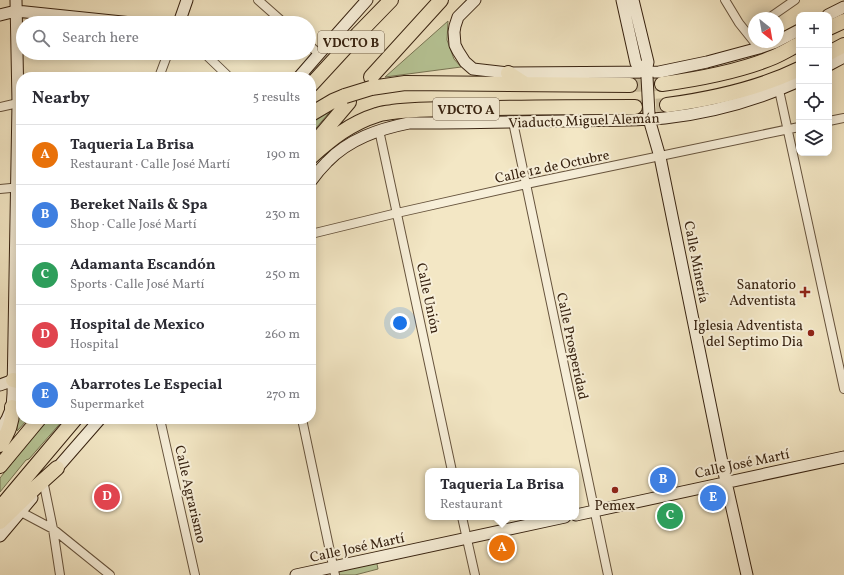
<!DOCTYPE html>
<html lang="en">
<head>
<meta charset="utf-8">
<style>
  :root { --surface:#fff; --page:#f7f7f7; --text:#2b2b33; --muted:#7c7c81; --line:#e1e1e2; --accent:#8f2418 }
  body { margin:0; font-family:Vollkorn,serif; background:var(--page); color:var(--text) }
  .controls { position:absolute; right:12px; top:12px; display:grid; overflow:hidden; border-radius:8px; box-shadow:0 2px 10px #0003 }
  .controls button { width:36px; height:36px; display:grid; place-items:center; padding:0; border:0; border-bottom:1px solid var(--line); background:var(--surface); color:var(--text); font:20px sans-serif }
  .compass { position:absolute; left:748px; top:12px; width:36px; height:36px; border-radius:50%; background:var(--surface); box-shadow:0 2px 10px #0003; rotate:149deg }
  .you { position:absolute; left:400px; top:323px; width:14px; height:14px; margin:-10px; border:3px solid #fff; border-radius:50%; background:#1a73e8; box-shadow:0 0 0 6px #1a73e833 }
  .badge { display:grid; place-items:center; width:26px; height:26px; border-radius:50%; background:var(--accent); color:#fff; font-size:13px; font-weight:700 }
  .pin { position:absolute; translate:-50% -50%; border:2px solid #fff; box-shadow:0 1px 4px #0006 }
  .popup { position:absolute; left:425px; top:468px; width:154px; height:52px; box-sizing:border-box; display:grid; place-content:center; border-radius:8px; background:var(--surface); filter:drop-shadow(0 1px 3px #0005); font-size:13px; white-space:nowrap; color:var(--muted) }
  .popup b { font-size:15px; color:var(--text) }
  .popup::after { content:''; position:absolute; left:50%; top:100%; margin-left:-8px; border:8px solid transparent; border-top-color:var(--surface) }
  .list { margin:0; padding:0; list-style:none }
  h2 { display:flex; justify-content:space-between; align-items:center; height:52px; margin:0; padding:0 16px; font-size:17px }
  h2 small { font-size:13px; font-weight:400; color:var(--muted) }
  .list li { display:grid; grid-template-columns:26px 1fr auto; gap:12px; align-items:center; box-sizing:border-box; height:60px; padding:0 16px; border-top:1px solid var(--line) }
  .list b { display:block; font-size:15px; white-space:nowrap }
  .list p { margin:0; font-size:13px; white-space:nowrap; color:var(--muted) }
  .list em { font-size:13px; font-style:normal; color:var(--muted) }
  .icon { flex:none; width:22px; height:22px; fill:none; stroke:currentColor; stroke-width:2; stroke-linecap:round; stroke-linejoin:round }
  .map { position:relative; flex:none; width:844px; height:575px; overflow:hidden }
  .search { position:absolute; background:var(--surface); box-shadow:0 2px 10px #0003; left:16px; top:16px; width:300px; height:44px; display:flex; align-items:center; gap:10px; box-sizing:border-box; padding:0 14px; border-radius:22px; color:var(--muted); font-size:15px }
  .panel { position:absolute; background:var(--surface); box-shadow:0 2px 10px #0003; left:16px; top:72px; width:300px; height:352px; border-radius:16px }
  .map>svg:first-child { display:block }
  .green { fill:#b7c697; stroke:#777454 }
  .lines { fill:none; stroke-linecap:round; stroke-linejoin:round }
  .highway-tunnel { stroke:#cdc0a1; stroke-width:14; stroke-dasharray:14 7; stroke-linecap:butt }
  .street-casing { stroke:#66533d; stroke-width:10 }
  .secondary-casing { stroke:#372210; stroke-width:13 }
  .highway-casing { stroke:#372210; stroke-width:16 }
  .street { stroke:#f7efd9; stroke-width:8 }
  .secondary { stroke:#f7efd9; stroke-width:11 }
  .highway { stroke:#f3e7c5; stroke-width:14 }
  .secondary-bridge-casing { stroke:#372210; stroke-width:13; stroke-linecap:butt }
  .highway-bridge-casing { stroke:#372210; stroke-width:16; stroke-linecap:butt }
  .secondary-bridge { stroke:#f7efd9; stroke-width:11 }
  .highway-bridge { stroke:#f3e7c5; stroke-width:14 }
  .poi-dot { fill:#8f2418; stroke:#f7efd9; stroke-width:1.5 }
  .labels { text-anchor:middle; stroke-width:4; stroke-linejoin:round; paint-order:stroke }
  .shield { fill:#f7efd9; stroke:#71604c; stroke-width:1 }
  .shield-label { font-size:13px; font-weight:bold; fill:#372210 }
  .street-label { font-size:14px; fill:#372210; stroke:#f7efd9 }
  .poi-label { font-size:14px; fill:#372210; stroke:#f7efd9; text-anchor:end }
</style>
</head>
<body>
<div class="map">
<svg width="844" height="575" viewBox="0 0 844 575">
  <rect width="100%" height="100%" fill="#f3e7c5"/>
  <filter id="stains"><feTurbulence type="fractalNoise" baseFrequency=".005" numOctaves="4"/><feColorMatrix values="0 0 0 0 .2 0 0 0 0 .09 0 0 0 0 .02 0 0 0 .5 -.17"/></filter>
  <radialGradient id="worn" r=".72"><stop offset=".6" stop-color="#630" stop-opacity="0"/><stop offset="1" stop-color="#630" stop-opacity=".3"/></radialGradient>
  <!-- green -->
  <path class="green" d="M448,21L447,40L454,59L461,67L385,77Z
    M333,108L311,134V123Z
    M19,395H21V419H28L17,431Z
    M48,419H64L29,459L26,460L0,492V478L19,454L20,451Z
    M376,559L378,569L355,575H337L336,568Z"/>
  <g class="lines">
    <!-- highway-tunnel -->
    <path class="highway-tunnel" d="M630,85L662,84
      M635,107L667,105"/>
    <defs>
      <path id="street" d="M258,0L284,23
        M725,0L739,23L759,48
        M769,18L795,0
        M309,45L319,54
        M204,53L227,75
        M159,77L168,53
        M779,90L844,389
        M0,107L18,103L21,104
        M829,121L844,118
        M513,122L608,575
        M379,130L452,471
        M0,189L21,187
        M311,234L397,213L526,184L799,127
        M160,419L195,575
        M302,419L335,575
        M44,485L53,529L60,575
        M21,512L53,529L110,575
        M462,517L475,575"/>
      <path id="secondary" d="M475,0L458,17L455,26L454,32L455,45L458,51L465,62L473,69L508,73L659,72L707,62L759,48L776,42
        M622,0L636,63L646,72
        M633,0L648,62L646,72L647,77
        M0,15L16,11L132,23
        M828,15L844,7
        M179,23L187,0
        M778,41L799,30
        M829,65L844,57
        M299,77L319,54L367,0
        M649,114V119L660,157L726,482L747,575
        M311,181C316,174 321,168 327,162C349,139 379,129 409,123C461,123 513,122 564,121C598,120 632,121 665,118C711,113 757,100 799,81
        M0,385L19,378
        M0,431L7,419L12,407L13,394L18,103L16,0
        M52,474L100,419
        M576,515L844,457
        M0,536L32,498
        M296,575L565,517"/>
      <path id="highway" d="M829,28L844,21
        M829,53L844,45
        M508,73L525,84
        M371,77L441,0
        M662,84C698,79 741,71 774,57C783,53 791,48 799,44
        M311,85L358,34L391,0
        M371,88L405,83L630,85
        M667,105C711,99 758,89 799,69
        M311,114L333,101L345,96
        M311,147L349,102
        M311,157C331,139 351,123 377,115C382,113 387,113 392,112C414,109 436,109 458,109C517,107 576,107 635,107
        M13,380L21,382
        M0,445C8,433 13,422 12,407
        M0,466L39,419
        M0,508L75,419
        M0,522L37,486L57,468"/>
    </defs>
    <!-- street casing -->
    <use href="#street" class="street-casing"/>
    <!-- secondary casing -->
    <use href="#secondary" class="secondary-casing"/>
    <!-- highway casing -->
    <use href="#highway" class="highway-casing"/>
    <!-- street -->
    <use href="#street" class="street"/>
    <!-- secondary -->
    <use href="#secondary" class="secondary"/>
    <!-- highway -->
    <use href="#highway" class="highway"/>
    <defs>
      <path id="secondary-bridge" d="M647,77L649,114"/>
      <path id="highway-bridge" d="M345,96L371,88"/>
    </defs>
    <!-- secondary-bridge casing -->
    <use href="#secondary-bridge" class="secondary-bridge-casing"/>
    <!-- highway-bridge casing -->
    <use href="#highway-bridge" class="highway-bridge-casing"/>
    <!-- secondary-bridge -->
    <use href="#secondary-bridge" class="secondary-bridge"/>
    <!-- highway-bridge -->
    <use href="#highway-bridge" class="highway-bridge"/>
  </g>
  <!-- markers -->
  <g class="poi-dot">
    <path d="M803 286h4v4h4v4h-4v4h-4v-4h-4v-4h4z"/>
    <circle cx="811" cy="333" r="4"/>
    <circle cx="615" cy="490" r="4"/>
  </g>
  <g class="labels">
    <!-- shield labels -->
    <g class="shield">
      <rect x="318" y="31" width="66" height="22" rx="3"/>
      <rect x="433" y="98" width="66" height="22" rx="3"/>
    </g>
    <g class="shield-label">
      <text x="351" y="47">VDCTO B</text>
      <text x="466" y="114">VDCTO A</text>
    </g>
    <!-- street labels -->
    <g class="street-label">
      <text transform="translate(584 120) rotate(-2)" y="5">Viaducto Miguel Alemán</text>
      <text transform="translate(552 166) rotate(-12)" y="5">Calle 12 de Octubre</text>
      <text transform="translate(697 262) rotate(79)" y="5">Calle Minería</text>
      <text transform="translate(429 298) rotate(78)" y="5">Calle Unión</text>
      <text transform="translate(573 346) rotate(78)" y="5">Calle Prosperidad</text>
      <text transform="translate(742 463) rotate(-12)" y="5">Calle José Martí</text>
      <text transform="translate(191 494) rotate(77)" y="5">Calle Agrarismo</text>
      <text transform="translate(357 547) rotate(-12)" y="5">Calle José Martí</text>
    </g>
    <!-- poi labels -->
    <g class="poi-label">
      <text x="796" y="289">Sanatorio<tspan x="796" dy="16">Adventista</tspan></text>
      <text x="803" y="330">Iglesia Adventista<tspan x="803" dy="16">del Septimo Dia</tspan></text>
      <text x="615" y="510" text-anchor="middle">Pemex</text>
    </g>
  </g>
  <rect width="100%" height="100%" filter="url(#stains)"/>
  <rect width="100%" height="100%" fill="url(#worn)"/>
</svg>
<div class="controls">
<button>+</button>
<button>−</button>
<button><svg class="icon" aria-label="locate" viewBox="0 0 24 24"><circle cx="12" cy="12" r="6"/><path d="M12 2v4M12 18v4M2 12h4M18 12h4"/></svg></button>
<button><svg class="icon" aria-label="layers" viewBox="0 0 24 24"><path d="M12 4l9 5-9 5-9-5zM3 14l9 5 9-5"/></svg></button>
</div>
<svg class="compass" viewBox="-18 -18 36 36"><path d="M0-13l5 13h-10z" fill="#e53935"/><path d="M0 13l5-13h-10z" fill="#7c7c81"/></svg>
<div class="you"></div>
<div class="pin badge" style="left:502px;top:548px;background:#e8710a">A</div>
<div class="popup"><b>Taqueria La Brisa</b>Restaurant</div>
<div class="pin badge" style="left:663px;top:480px;background:#3f7fe0">B</div>
<div class="pin badge" style="left:670px;top:516px;background:#2e9e5b">C</div>
<div class="pin badge" style="left:107px;top:497px;background:#e0444e">D</div>
<div class="pin badge" style="left:713px;top:498px;background:#3f7fe0">E</div>
<div class="search"><svg class="icon" aria-label="search" viewBox="0 0 24 24"><circle cx="10" cy="10" r="6"/><path d="M15 15l6 6"/></svg>Search here</div>
<section class="panel">
<h2>Nearby<small>5 results</small></h2>
<ul class="list">
<li><span class="badge" style="background:#e8710a">A</span><div><b>Taqueria La Brisa</b><p>Restaurant · Calle José Martí</p></div><em>190 m</em></li>
<li><span class="badge" style="background:#3f7fe0">B</span><div><b>Bereket Nails &amp; Spa</b><p>Shop · Calle José Martí</p></div><em>230 m</em></li>
<li><span class="badge" style="background:#2e9e5b">C</span><div><b>Adamanta Escandón</b><p>Sports · Calle José Martí</p></div><em>250 m</em></li>
<li><span class="badge" style="background:#e0444e">D</span><div><b>Hospital de Mexico</b><p>Hospital</p></div><em>260 m</em></li>
<li><span class="badge" style="background:#3f7fe0">E</span><div><b>Abarrotes Le Especial</b><p>Supermarket</p></div><em>270 m</em></li>
</ul>
</section>
</div>
</body>
</html>
